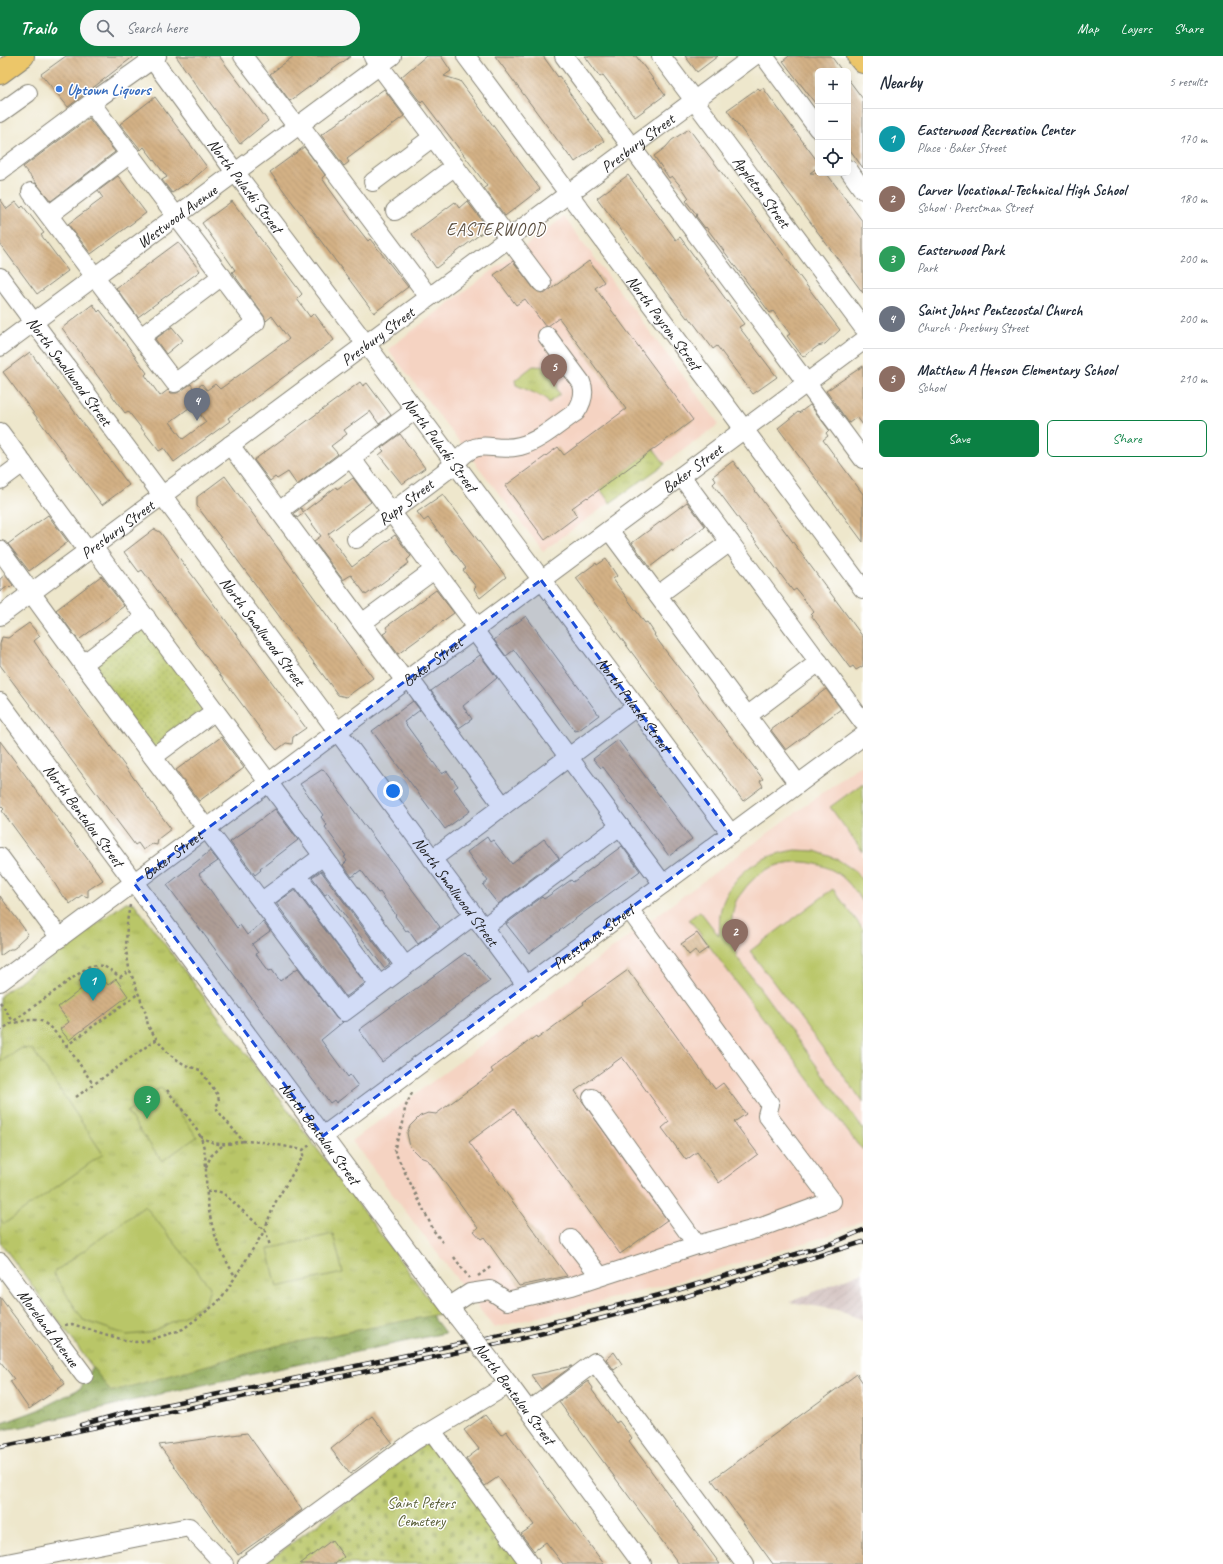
<!DOCTYPE html>
<html lang="en">
<head>
<meta charset="utf-8">
<style>
  :root { --surface:#fff; --page:#f6f6f7; --text:#1f2937; --muted:#747a83; --line:#e0e1e3; --accent:#0b8043 }
  body { margin:0; font-family:Caveat,sans-serif; background:var(--page); color:var(--text) }
  .controls { position:absolute; right:12px; top:12px; display:grid; overflow:hidden; border-radius:6px; box-shadow:0 4px 16px #0002 }
  .controls button { width:36px; height:36px; display:grid; place-items:center; padding:0; border:0; border-bottom:1px solid var(--line); background:var(--surface); color:var(--text); font:20px sans-serif }
  .you { position:absolute; left:393px; top:735px; width:14px; height:14px; margin:-10px; border:3px solid #fff; border-radius:50%; background:#1a73e8; box-shadow:0 0 0 6px #1a73e833 }
  .badge { display:grid; place-items:center; width:26px; height:26px; border-radius:50%; background:var(--accent); color:#fff; font-size:13px; font-weight:700 }
  .pin { position:absolute; translate:-50% -33px; filter:drop-shadow(0 1px 2px #0008) }
  .pin::after { content:''; position:absolute; top:21px; width:14px; height:12px; background:inherit; clip-path:polygon(0 0,100% 0,50% 100%) }
  .list { margin:0; padding:0; list-style:none }
  h2 { display:flex; justify-content:space-between; align-items:center; height:52px; margin:0; padding:0 16px; font-size:17px }
  h2 small { font-size:13px; font-weight:400; color:var(--muted) }
  .list li { display:grid; grid-template-columns:26px 1fr auto; gap:12px; align-items:center; box-sizing:border-box; height:60px; padding:0 16px; border-top:1px solid var(--line) }
  .list b { display:block; font-size:15px; white-space:nowrap }
  .list p { margin:0; font-size:13px; white-space:nowrap; color:var(--muted) }
  .list em { font-size:13px; font-style:normal; color:var(--muted) }
  .actions { display:flex; gap:8px; padding:12px 16px }
  .actions a { flex:1; padding:9px 0; border:1px solid var(--accent); border-radius:6px; text-align:center; font-size:14px; color:var(--accent) }
  .actions .main { background:var(--accent); color:#fff }
  .icon { flex:none; width:22px; height:22px; fill:none; stroke:currentColor; stroke-width:2; stroke-linecap:round; stroke-linejoin:round }
  .map { position:relative; flex:none; width:863px; height:1508px; overflow:hidden }
  header { display:flex; align-items:center; gap:24px; box-sizing:border-box; height:56px; padding:0 20px; background:var(--accent); color:#fff }
  header strong { font-size:19px }
  nav { display:flex; gap:22px; margin-inline-start:auto; font-size:14px }
  .search { width:280px; height:36px; background:var(--page); display:flex; align-items:center; gap:10px; box-sizing:border-box; padding:0 14px; border-radius:22px; color:var(--muted); font-size:15px }
  main { display:flex }
  aside { flex:1; background:var(--surface) }
  .map>svg:first-child { display:block }
  .built { fill:#f5d3c2 }
  .industrial { fill:url(#industrial-furrows) }
  .grass { fill:url(#grass-dots); stroke:#6a7142 }
  .forest { fill:url(#forest-crowns); stroke:#57643c }
  .cemetery { fill:url(#cemetery-stones); stroke:#6a7142 }
  .park { fill:url(#park-tufts); stroke:#6a7142 }
  .pitch { fill:#b9c668; stroke:#6a7142 }
  .building { fill:url(#building-back-hatch); fill-rule:evenodd }
  .lines { fill:none; stroke-linecap:round; stroke-linejoin:round }
  .minor-casing { stroke:#858274; stroke-width:20 }
  .major-casing { stroke:#858274; stroke-width:24 }
  .path { stroke:#858274; stroke-width:2.5; stroke-dasharray:3 3; stroke-linecap:butt }
  .minor { stroke:#fff; stroke-width:18 }
  .major { stroke:#ecc669; stroke-width:22 }
  .rail-casing { stroke:#1c1c1c; stroke-width:4.5 }
  .rail { stroke:#fff; stroke-width:3; stroke-dasharray:9; stroke-linecap:butt }
  .minor-bridge-casing { stroke:#858274; stroke-width:20; stroke-linecap:butt }
  .minor-bridge { stroke:#fff; stroke-width:18 }
  .marked { fill:#1d4ed8; fill-opacity:0.2; stroke:#1d4ed8; stroke-width:3; stroke-dasharray:8 5; stroke-linejoin:round }
  .shop-dot { fill:#3f7fe0; stroke:#fff; stroke-width:1.5 }
  .labels { text-anchor:middle; stroke-width:3; stroke-linejoin:round; paint-order:stroke }
  .shop-label { font-size:16px; font-weight:bold; fill:#366cbe; stroke:#fff; text-anchor:start }
  .street-label { font-size:16px; fill:#1c1c1c; stroke:#fff }
  .park-label { font-size:16px; fill:#5b603a; stroke:#fff }
  .neighbourhood-label { font-size:17px; letter-spacing:1px; fill:#5c5041; stroke:#fff }
</style>
</head>
<body>
<header>
<strong>Trailo</strong>
<div class="search"><svg class="icon" aria-label="search" viewBox="0 0 24 24"><circle cx="10" cy="10" r="6"/><path d="M15 15l6 6"/></svg>Search here</div>
<nav><a>Map</a><a>Layers</a><a>Share</a></nav>
</header>
<main>
<div class="map">
<svg width="863" height="1508" viewBox="0 0 863 1508">
  <defs>
    <pattern id="industrial-furrows" width="10" height="10" patternUnits="userSpaceOnUse"><rect width="10" height="10" fill="#d1c0bd"/><path d="M-1 1l2-2M0 10L10 0M9 11l2-2" fill="none" stroke="#b3a4a2"/></pattern>
    <pattern id="grass-dots" width="8" height="8" patternUnits="userSpaceOnUse"><rect width="8" height="8" fill="#b9c668"/><path d="M2 2h.1M6 6h.1" fill="none" stroke="#9eaa5a" stroke-width="1.8" stroke-linecap="round"/></pattern>
    <pattern id="forest-crowns" width="20" height="18" patternUnits="userSpaceOnUse"><rect width="20" height="18" fill="#92ab5c"/><path d="M2 6a3 3 0 1 1 6 0M12 15a3 3 0 1 1 6 0" fill="none" stroke="#768a4b"/></pattern>
    <pattern id="cemetery-stones" width="16" height="16" patternUnits="userSpaceOnUse"><rect width="16" height="16" fill="#b9c668"/><path d="M2 7V4a2 2 0 0 1 4 0v3zM10 15v-3a2 2 0 0 1 4 0v3z" fill="#9eaa5a"/></pattern>
    <pattern id="park-tufts" width="24" height="20" patternUnits="userSpaceOnUse"><rect width="24" height="20" fill="#b9c668"/><path d="M3 7l-1-3M5 7V3M7 7l1-3M15 17l-1-3M17 17v-4M19 17l1-3" fill="none" stroke="#9eaa5a"/></pattern>
    <pattern id="building-back-hatch" width="6" height="6" patternUnits="userSpaceOnUse"><rect width="6" height="6" fill="#d3b185"/><path d="M-1 5l2 2M0 0l6 6M5-1l2 2" fill="none" stroke="#b59872"/></pattern>
  </defs>
  <rect width="100%" height="100%" fill="#fff"/>
  <filter id="ink" filterUnits="userSpaceOnUse"><feTurbulence type="fractalNoise" baseFrequency=".025" numOctaves="2"/><feDisplacementMap in="SourceGraphic" scale="8" xChannelSelector="R" yChannelSelector="G"/><feConvolveMatrix kernelMatrix="1 2 1 2 8 2 1 2 1" color-interpolation-filters="sRGB"/></filter>
  <filter id="wash" filterUnits="userSpaceOnUse"><feTurbulence type="fractalNoise" baseFrequency=".012" numOctaves="4" result="noise"/><feDisplacementMap in="SourceGraphic" scale="16" xChannelSelector="R" yChannelSelector="G"/><feGaussianBlur stdDeviation="0.9" result="paint"/><feColorMatrix in="noise" values="0 0 0 0 0 0 0 0 0 0 0 0 0 0 0 0 0 1.4 0 .05"/><feComposite in="paint" operator="in"/></filter>
  <g filter="url(#wash)">
    <rect width="100%" height="100%" fill="#eee7cc"/>
    <!-- built -->
    <path class="built" d="M564,161L719,368L543,495L388,293Z
      M863,707V1164L830,1179L669,1228L494,1272L352,1085Z"/>
    <!-- industrial -->
    <path class="industrial" d="M863,1216V1264L837,1254L790,1246Z"/>
    <!-- grass -->
    <path class="grass" d="M145,565L211,653L154,695L88,607Z"/>
    <!-- forest -->
    <path class="forest" d="M408,1228L445,1277L156,1339L22,1371L0,1374V1368L38,1354L81,1332L96,1303Z"/>
    <!-- cemetery -->
    <path class="cemetery" d="M431,1386L528,1508H264L423,1389Z"/>
    <!-- park -->
    <path class="park" d="M533,310L551,311L557,320V334L560,338L549,347L546,342L516,329L515,324Z
      M654,393L665,408L610,447L600,433Z
      M126,846L134,847L440,1258L276,1290L111,1336L0,1186V940Z"/>
    <!-- pitch -->
    <path class="pitch" d="M863,727V796L830,751Z
      M795,794L815,795L837,803L855,815L863,826V846C854,834 846,821 832,814C801,798 763,806 743,835C741,838 738,841 736,845C729,863 731,883 737,901L863,1073V1094L858,1089L689,863L700,855L719,880C720,873 719,865 720,858C723,837 740,815 759,805C771,799 783,796 795,794Z
      M833,833L863,873V1046L750,895Z
      M22,992L33,994L103,1098L4,1168L0,1162V1006Z
      M161,1031L197,1081L162,1105L127,1056Z
      M145,1150L210,1231L206,1246L184,1260L149,1277L127,1279L83,1264L53,1217Z
      M333,1178L343,1217L277,1231L268,1193Z"/>
    <g id="blocks">
      <!-- building -->
      <path class="building" d="M66,0H134L68,51L41,18Z
        M176,0H219L268,65L240,88L203,37L202,38Z
        M294,0H351L290,45L270,18Z
        M426,0H441L451,15L444,20L460,25L540,133L505,160L484,132L487,130L460,94L423,45L421,47L401,21Z
        M495,0H543L558,21L559,20L569,34L568,35L604,85L575,106L571,100L570,101Z
        M585,0H636L665,39L635,61L603,19L600,21Z
        M685,0H718L697,16Z
        M789,0H831L842,15H818V51L783,5Z
        M848,23L863,43V112L848,91Z
        M758,32L760,34L763,32L818,106V111L810,117L827,118L863,166V237L727,54Z
        M384,33L404,60L347,103L349,106L344,110L321,79Z
        M155,41L207,111L186,129L185,128L172,137L162,124L167,121L144,91L141,94L120,68Z
        M89,62L115,96L51,145L23,111Z
        M689,73L840,274L825,288L818,290L803,301L787,280L790,278L773,255L770,257L706,171L705,172L696,160L697,159L686,145L689,142L683,133L672,120L669,122L654,100L666,91L672,84Z
        M304,91L325,119L322,122L328,131L357,171L368,185L370,183L408,231L374,257L270,116Z
        M628,119L676,184L680,181L744,268L739,271L777,321L753,338L717,290L713,293L689,261L687,262L597,142Z
        M118,120L146,157L91,198L68,168L103,142L98,135Z
        M0,143L7,153L16,146L21,152L23,150L44,177L41,179L68,215L37,238L0,188Z
        M232,145L302,238L297,243L310,261L314,257L334,284L228,362L230,365L174,406L164,392L159,395L128,355L125,357L62,272L93,248L98,256L100,254L127,289L147,317L145,319L160,340L168,334L171,337H177L191,328L194,334L202,328L207,334L215,328L220,333L289,283L272,260L266,265L264,260L232,216L235,214L202,167ZM193,349L206,366L183,383L170,366Z
        M467,145L488,172L436,212L412,178L455,146L459,152Z
        M178,186L200,215L138,261L116,232Z
        M513,205L534,233L544,238L589,205L604,226L595,232L693,364L588,442L587,441L572,452L577,460L545,484L505,430L558,391L564,399L626,353L559,262L548,270H545L525,243L516,249L494,219Z
        M172,271L183,284L166,298L155,283Z
        M30,296L129,429L102,449L3,316Z
        M863,310V369L857,361L849,367L826,335Z
        M360,326L363,330L367,327L391,359L379,368L370,355L344,374L347,378L331,390L338,398L297,429L288,416L277,423L275,421L270,425L254,404Z
        M810,349L829,374L826,377L828,380L823,384L863,438V486L778,372L798,356L799,357Z
        M400,378L425,412L402,428L379,399L384,395L381,392Z
        M733,405L863,581V610L856,614L853,610L850,612L811,559L814,556L796,533L793,535L713,428L716,425L713,420Z
        M225,420L373,622L346,641L338,639L197,450V441Z
        M353,422L371,446L328,478L352,511L395,479L411,500L407,504L409,507L366,539L351,519L343,524L314,485L321,480L304,457L297,462L294,457L301,452L303,456L336,431L337,433Z
        M443,438L506,521L480,542L474,533L476,531L463,514L466,512L449,490L428,462L424,465L417,456Z
        M687,446L705,470L682,488L683,489L673,496L672,494L650,511L632,487Z
        M48,459L68,486L29,515L8,488Z
        M154,473L160,476L306,672L293,681L292,688L286,687L277,694L270,686L142,514L139,516L124,496Z
        M606,503L617,520L613,523L645,567L647,566L655,578L654,579L668,598L694,631L704,646L763,723L760,725L763,730L743,745L576,522L596,507L597,509Z
        M5,519L13,529L10,532L8,530L0,536V523Z
        M101,520L124,550L80,583L78,581L77,582L56,554Z
        M436,534L454,557L398,598L383,578L388,575L386,571Z
        M526,560L599,659L579,674L575,675L514,594L506,600L494,584Z
        M29,567L40,580L34,585L42,597L171,773L158,783L157,789L152,788L143,794L138,787L135,789L0,609V588L2,581L8,582Z
        M480,599L497,622L463,650L472,663L459,672L431,635Z
        M826,633L841,653L786,694L771,674Z
        M413,645L420,654L404,666L442,718L447,715L458,730L454,733L470,755L445,773L372,675Z
        M221,681L244,712L199,745L176,714Z
        M618,684L692,783L669,800L603,711L601,712L593,703Z
        M0,685L103,824L88,834V841L82,839L70,848L64,840L63,841L50,820L2,755L4,753L0,749Z
        M323,713L440,871L418,888L408,874L406,875L395,860L396,859L380,836L378,837L361,814L352,821L343,809L347,805L344,801L346,800L325,771L327,769L321,761L323,759L300,728Z
        M275,753L298,784L260,813L261,814L255,819L230,786Z
        M487,781L490,786L493,784L512,808L544,783L559,802L498,848L483,829L488,825L467,796Z
        M622,790L640,815L529,897L506,868L542,841L544,843L571,824L573,826Z
        M210,795L218,805L199,818L237,872L240,869L247,879L263,866L270,875L252,888L258,897L256,898L269,915L272,914L280,925L298,912L336,962L343,966L321,984L348,1021L350,1019L358,1030L336,1047L334,1044L330,1047L167,829Z
        M321,815L390,908L384,912L328,837L325,839L312,821Z
        M295,834L365,927L346,941L276,847Z
        M0,840L28,878L18,887L16,891L13,893H10L0,900Z
        M697,877L708,892L698,899L695,894L689,899L681,888Z
        M465,897L468,900L469,899L490,925L382,1006L359,974Z
        M96,912L108,929L116,923L128,940L69,984L60,973L69,966L58,951L84,931L79,925Z
        M628,914L715,1033L723,1027L746,1058L734,1066L758,1098L719,1127L697,1096L686,1104L662,1072L669,1066L622,1001L575,1035L667,1164L620,1198L514,1053L469,1086L567,1220L519,1230L484,1181L481,1183L474,1175L478,1172L428,1104L420,1101L410,1091L407,1077L410,1070L420,1060L428,1057L436,1058L493,1016L491,1013L536,980L537,983L584,948L583,946Z
        M0,1241L65,1328L29,1353L10,1325L14,1323L0,1305Z
        M614,1296L622,1308L614,1314L606,1303Z
        M572,1310L541,1333L531,1319L547,1316Z
        M857,1318L863,1327V1508H773L712,1424Z
        M588,1325L593,1332L592,1334L616,1367L619,1365L632,1382L629,1385L720,1508H679L559,1346Z
        M485,1359L501,1379L506,1375L604,1508H563L546,1486L534,1495L521,1478L534,1469L498,1421L485,1430L466,1403L479,1393L464,1374Z
        M372,1360L392,1386L350,1418L331,1393Z
        M247,1377L302,1454L238,1499L159,1389Z
        M332,1484L344,1501L335,1508H300Z"/>
    </g>
  </g>
  <g filter="url(#ink)">
    <use href="#blocks" fill-opacity="0" stroke="#858274" stroke-width="1"/>
    <g class="lines">
      <defs>
        <g id="minor">
          <path id="s1" d="M150,0L235,116L366,288L731,778"/>
          <path d="M243,0L297,71"/>
          <path id="s2" d="M466,0L863,533"/>
          <path d="M564,0L863,403"/>
          <path id="s3" d="M661,0L863,271"/>
          <path d="M764,0L818,73"/>
          <path d="M373,1L542,227"/>
          <path d="M0,57L28,37"/>
          <path d="M300,69L429,241"/>
          <path d="M848,113L863,134"/>
          <path d="M0,115L91,47L157,0"/>
          <path d="M373,126L433,81"/>
          <path d="M31,136L175,327L256,266L91,47"/>
          <path d="M395,155L455,110"/>
          <path d="M49,159L130,98"/>
          <path id="s4" d="M0,221L526,929"/>
          <path d="M141,281L222,220"/>
          <path id="s5" d="M0,291L392,0"/>
          <path d="M0,376L88,495"/>
          <path d="M230,389L405,625"/>
          <path d="M351,402L477,571"/>
          <path d="M681,420L863,666"/>
          <path d="M0,424L23,407"/>
          <path d="M279,455L415,354"/>
          <path d="M609,474L798,728"/>
          <path id="s6" d="M356,483L455,408C480,377 490,398 520,390C540,385 558,368 576,356C582,347 586,337 581,326L547,280"/>
          <path d="M93,491L405,910"/>
          <path d="M0,494L83,608L344,956L474,859"/>
          <path d="M658,539L730,486"/>
          <path id="s7" d="M0,560L754,0"/>
          <path d="M362,567L434,514"/>
          <path d="M474,574L663,828"/>
          <path d="M83,608L146,561"/>
          <path d="M409,622L503,750"/>
          <path id="s8" d="M0,646L458,1262"/>
          <path d="M747,660L819,606"/>
          <path d="M153,701L215,655"/>
          <path d="M0,801L60,882"/>
          <path d="M432,803L636,651"/>
          <path d="M297,819L379,929"/>
          <path d="M262,845L323,800"/>
          <path d="M484,871L620,770"/>
          <path id="s9" d="M0,926L863,285"/>
          <path d="M592,1042L697,1189"/>
          <path id="s10" d="M323,1080L863,680"/>
          <path d="M571,1183L600,1220"/>
          <path id="s11" d="M0,1206L84,1319"/>
          <path d="M450,1250L470,1237L490,1234L507,1245L572,1230L697,1189L759,1172L832,1145L767,1059L770,1048L629,853"/>
          <path d="M502,1319L642,1508"/>
          <path d="M529,1355L595,1306L745,1508"/>
          <path d="M432,1375L530,1508"/>
          <path d="M2,1508L189,1471L224,1508"/>
          <path d="M247,1508L414,1385L509,1328"/>
        </g>
        <path id="major" d="M858,0L863,6
          M0,17L23,0"/>
      </defs>
      <!-- minor casing -->
      <use href="#minor" class="minor-casing"/>
      <!-- major casing -->
      <use href="#major" class="major-casing"/>
      <!-- path -->
      <path class="path" d="M130,849L127,866L126,894L129,912L146,958L148,970L156,982L169,998L185,1009L200,1014L218,1039L219,1045L216,1051L218,1055L243,1085L263,1086L303,1094L310,1089
        M0,946L13,965
        M10,968C20,966 31,962 41,965C57,972 82,1012 93,1028
        M0,975L88,911C103,906 108,913 120,921L130,915
        M66,990L139,937
        M167,1034C176,1046 196,1070 201,1082C208,1100 205,1121 207,1140C210,1171 219,1194 235,1220
        M412,1037L405,1052L403,1067L394,1094L434,1175L443,1187
        M76,1041L157,983
        M200,1080C217,1091 225,1089 243,1085
        M206,1111L211,1100L223,1089
        M207,1136L217,1135L223,1137L266,1176L270,1190
        M454,1201L469,1222
        M478,1220L492,1210
        M65,1269L72,1268L124,1284L136,1286L146,1285L169,1278L183,1273L195,1264L217,1247L227,1234L263,1177L275,1147L303,1100V1094"/>
      <!-- minor -->
      <use href="#minor" class="minor"/>
      <!-- major -->
      <use href="#major" class="major"/>
      <defs>
        <path id="rail" d="M81,1369L120,1358L337,1314L510,1277L671,1236L793,1199L833,1187L863,1174
          M0,1391L512,1285L674,1244L863,1186"/>
      </defs>
      <!-- rail casing -->
      <use href="#rail" class="rail-casing"/>
      <!-- rail -->
      <use href="#rail" class="rail"/>
      <defs>
        <path id="minor-bridge" d="M458,1262L502,1319"/>
      </defs>
      <!-- minor-bridge casing -->
      <use href="#minor-bridge" class="minor-bridge-casing"/>
      <!-- minor-bridge -->
      <use href="#minor-bridge" class="minor-bridge"/>
    </g>
  </g>
  <!-- marked area -->
  <path class="marked" d="M541,524L731,778L323,1080L134,827Z"/>
  <!-- markers -->
  <circle class="shop-dot" cx="59" cy="33" r="4"/>
  <g class="labels">
    <!-- shop labels -->
    <g class="shop-label">
      <text x="67" y="39">Uptown Liquors</text>
    </g>
    <!-- street labels -->
    <g class="street-label">
      <text dy="6" stroke="none"><textPath href="#s7" startOffset="794">Presbury Street</textPath></text>
      <text dy="6" stroke="none"><textPath href="#s1" startOffset="161">North Pulaski Street</textPath></text>
      <text dy="6" stroke="none"><textPath href="#s3" startOffset="169">Appleton Street</textPath></text>
      <text dy="6" stroke="none"><textPath href="#s5" startOffset="220">Westwood Avenue</textPath></text>
      <text dy="6" stroke="none"><textPath href="#s2" startOffset="332">North Payson Street</textPath></text>
      <text dy="6" stroke="none"><textPath href="#s7" startOffset="470">Presbury Street</textPath></text>
      <text dy="6" stroke="none"><textPath href="#s4" startOffset="117">North Smallwood Street</textPath></text>
      <text dy="6" stroke="none"><textPath href="#s1" startOffset="485">North Pulaski Street</textPath></text>
      <text dy="6" stroke="none"><textPath href="#s9" startOffset="862">Baker Street</textPath></text>
      <text dy="6" stroke="none"><textPath href="#s6" startOffset="62">Rupp Street</textPath></text>
      <text dy="6" stroke="none"><textPath href="#s7" startOffset="146">Presbury Street</textPath></text>
      <text dy="6" stroke="none"><textPath href="#s4" startOffset="441">North Smallwood Street</textPath></text>
      <text dy="6" stroke="none"><textPath href="#s9" startOffset="538">Baker Street</textPath></text>
      <text dy="6" stroke="none"><textPath href="#s1" startOffset="809">North Pulaski Street</textPath></text>
      <text dy="6" stroke="none"><textPath href="#s8" startOffset="141">North Bentalou Street</textPath></text>
      <text dy="6" stroke="none"><textPath href="#s9" startOffset="214">Baker Street</textPath></text>
      <text dy="6" stroke="none"><textPath href="#s4" startOffset="765">North Smallwood Street</textPath></text>
      <text dy="6" stroke="none"><textPath href="#s10" startOffset="336">Presstman Street</textPath></text>
      <text dy="6" stroke="none"><textPath href="#s8" startOffset="537">North Bentalou Street</textPath></text>
      <text dy="6" stroke="none"><textPath href="#s11" startOffset="82">Moreland Avenue</textPath></text>
      <text transform="translate(515 1337) rotate(53)" y="6">North Bentalou Street</text>
    </g>
    <!-- park labels -->
    <g class="park-label">
      <text x="421" y="1452">Saint Peters<tspan x="421" dy="18">Cemetery</tspan></text>
    </g>
    <!-- neighbourhood labels -->
    <g class="neighbourhood-label">
      <text x="496" y="179">EASTERWOOD</text>
    </g>
  </g>
</svg>
<div class="controls">
<button>+</button>
<button>−</button>
<button><svg class="icon" aria-label="locate" viewBox="0 0 24 24"><circle cx="12" cy="12" r="6"/><path d="M12 2v4M12 18v4M2 12h4M18 12h4"/></svg></button>
</div>
<div class="you"></div>
<div class="pin badge" style="left:93px;top:945px;background:#0f9aa8">1</div>
<div class="pin badge" style="left:735px;top:896px;background:#8d6e63">2</div>
<div class="pin badge" style="left:147px;top:1063px;background:#2e9e5b">3</div>
<div class="pin badge" style="left:197px;top:365px;background:#6b7280">4</div>
<div class="pin badge" style="left:554px;top:331px;background:#8d6e63">5</div>
</div>
<aside>
<h2>Nearby<small>5 results</small></h2>
<ul class="list">
<li><span class="badge" style="background:#0f9aa8">1</span><div><b>Easterwood Recreation Center</b><p>Place · Baker Street</p></div><em>170 m</em></li>
<li><span class="badge" style="background:#8d6e63">2</span><div><b>Carver Vocational-Technical High School</b><p>School · Presstman Street</p></div><em>180 m</em></li>
<li><span class="badge" style="background:#2e9e5b">3</span><div><b>Easterwood Park</b><p>Park</p></div><em>200 m</em></li>
<li><span class="badge" style="background:#6b7280">4</span><div><b>Saint Johns Pentecostal Church</b><p>Church · Presbury Street</p></div><em>200 m</em></li>
<li><span class="badge" style="background:#8d6e63">5</span><div><b>Matthew A Henson Elementary School</b><p>School</p></div><em>210 m</em></li>
</ul>
<div class="actions"><a class="main">Save</a><a>Share</a></div>
</aside>
</main>
</body>
</html>
